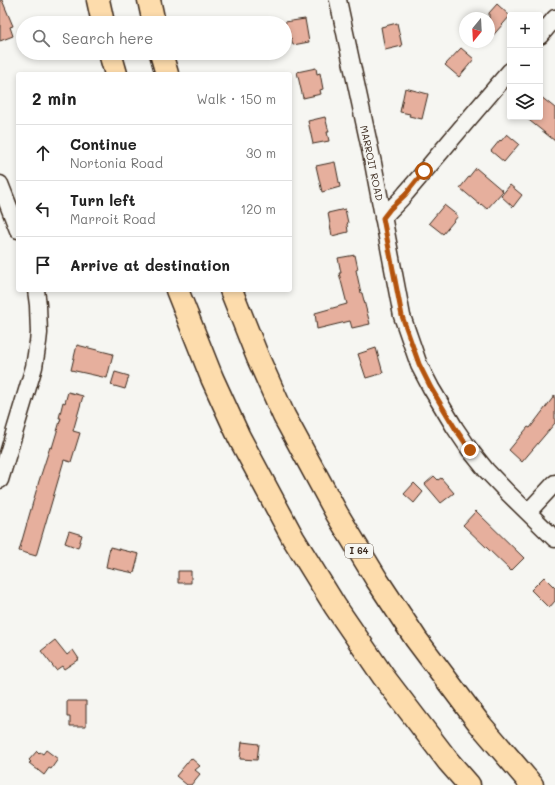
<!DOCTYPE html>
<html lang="en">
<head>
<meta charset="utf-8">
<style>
  :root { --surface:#fff; --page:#f6f6f6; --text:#222; --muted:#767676; --line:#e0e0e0 }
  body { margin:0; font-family:Mali,sans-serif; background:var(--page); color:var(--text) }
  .controls { position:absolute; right:12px; top:12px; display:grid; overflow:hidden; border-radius:4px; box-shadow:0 2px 6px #0003 }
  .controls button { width:36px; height:36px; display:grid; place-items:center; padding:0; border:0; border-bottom:1px solid var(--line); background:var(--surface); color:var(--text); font:20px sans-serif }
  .compass { position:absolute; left:459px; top:12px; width:36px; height:36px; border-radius:50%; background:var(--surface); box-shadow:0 2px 6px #0003; rotate:198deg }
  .stop { position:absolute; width:12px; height:12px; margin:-9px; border:3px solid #b45309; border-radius:50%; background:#fff }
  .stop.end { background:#b45309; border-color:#fff; box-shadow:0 1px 4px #0008 }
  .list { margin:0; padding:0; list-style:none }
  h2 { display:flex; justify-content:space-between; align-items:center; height:52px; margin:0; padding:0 16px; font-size:17px }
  h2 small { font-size:13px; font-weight:400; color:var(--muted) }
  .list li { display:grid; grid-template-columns:26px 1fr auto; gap:12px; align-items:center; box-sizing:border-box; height:56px; padding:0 16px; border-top:1px solid var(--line) }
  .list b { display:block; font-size:15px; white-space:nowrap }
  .list p { margin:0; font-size:13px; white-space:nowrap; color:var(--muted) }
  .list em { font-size:13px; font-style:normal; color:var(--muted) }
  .icon { flex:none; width:22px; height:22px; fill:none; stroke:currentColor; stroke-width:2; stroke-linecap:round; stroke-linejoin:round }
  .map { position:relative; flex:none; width:555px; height:785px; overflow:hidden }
  .search { position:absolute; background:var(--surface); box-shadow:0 2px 6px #0003; left:16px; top:16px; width:276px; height:44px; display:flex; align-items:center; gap:10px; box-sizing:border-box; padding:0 14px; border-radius:22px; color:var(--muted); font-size:15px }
  .panel { position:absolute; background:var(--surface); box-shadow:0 2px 6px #0003; left:16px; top:72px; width:276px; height:220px; border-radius:4px }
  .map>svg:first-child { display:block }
  .building { fill:#e6af9d; stroke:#3b2a1e }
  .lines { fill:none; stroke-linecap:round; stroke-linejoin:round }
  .minor-casing { stroke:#3b2a1e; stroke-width:19 }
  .motorway-casing { stroke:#3b2a1e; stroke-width:25 }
  .minor { stroke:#f6f6f2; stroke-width:16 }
  .motorway { stroke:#fddcac; stroke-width:22 }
  .route { stroke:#b45309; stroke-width:5 }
  .labels { text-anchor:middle; stroke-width:3.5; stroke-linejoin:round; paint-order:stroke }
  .shield { fill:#f6f6f2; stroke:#73675e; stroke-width:1 }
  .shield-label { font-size:9px; font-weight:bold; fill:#3b2a1e }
  .street-label { font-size:10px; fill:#3b2a1e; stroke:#f6f6f2 }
</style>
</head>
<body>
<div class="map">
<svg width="555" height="785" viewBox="0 0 555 785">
  <rect width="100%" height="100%" fill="#f6f6f2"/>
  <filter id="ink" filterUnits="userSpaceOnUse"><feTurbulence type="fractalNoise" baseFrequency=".025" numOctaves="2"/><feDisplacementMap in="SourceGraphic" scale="8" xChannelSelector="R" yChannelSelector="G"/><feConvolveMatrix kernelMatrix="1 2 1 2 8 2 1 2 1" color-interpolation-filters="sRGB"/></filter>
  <g filter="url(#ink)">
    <!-- building -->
    <path class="building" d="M0,0H2L13,26L10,27L13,36L0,41Z
      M497,4L510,16L489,40V13Z
      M305,19L309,42L293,45L291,38L285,40V22Z
      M397,23L402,46L385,50L381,27Z
      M461,48L474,59L459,77L445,65Z
      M316,68L317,74L320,73L323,89L320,90L321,94L303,98L297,72Z
      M405,88L428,94L422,119L409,116L410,114L400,112Z
      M540,96L555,108V141L525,117H540Z
      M325,117L329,132H327L329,141L313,144L308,121Z
      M507,134L519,144L504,162L491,151L500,140L501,141Z
      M335,162L340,187L322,192L316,166Z
      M476,168L503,191L487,209L481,204L480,205L460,188Z
      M510,185L522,195L513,207L501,196Z
      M444,205L458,216L443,234L429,223Z
      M345,209L348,223L347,224L348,232L332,236L328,213Z
      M355,255L358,269L356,270L361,293H362L370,324L352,328L350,321L317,329L315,313L347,304L339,273H341L338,258Z
      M77,345L113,354L107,378L71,370Z
      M376,348L383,373L366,378L358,354Z
      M115,372L129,376L125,389L111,385Z
      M68,392L83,396L73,431L80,433L71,462L64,460L36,556L19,551L39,481L50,447L52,448L61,418H59L63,402L65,403Z
      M555,395V423L522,462L509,450L528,427L530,428Z
      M434,476L438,480L441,478L454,493L441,503L425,484Z
      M414,483L423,492L414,503L404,494Z
      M476,511L524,558L511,571L463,525Z
      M69,531L82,535L78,548L65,543Z
      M110,547L139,554L134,573L106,567Z
      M178,571H191V583H178Z
      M544,577L555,588V601L549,608L531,590Z
      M55,640L67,655L73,650L79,659L64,669L62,666L56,670L41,651Z
      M67,701H86V726H70V717H67Z
      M242,742L259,744L257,760L240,759Z
      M46,750L58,759L51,769L49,768L44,775L29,763L31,762L29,760L37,751L39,753L40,752L43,754Z
      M191,758L200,766L195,770L200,774L191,785H187L176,776Z"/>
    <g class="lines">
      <defs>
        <path id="minor" d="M338,0L373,163L402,316L419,365L431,388L455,428L470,450L486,470L507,492L555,539
          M540,36L555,18
          M0,184L18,230
          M383,218C390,209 399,202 406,193C441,152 475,111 510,71
          M0,480L34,367L38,342L39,333L38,305L36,290
          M528,512L555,483"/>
        <path id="motorway" d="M98,0L103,23
          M149,0L154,23
          M110,53L116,74
          M161,53L167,74
          M177,290L212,378L239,437L293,538L335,606L383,676L448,761L469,785
          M231,290L258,358L284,416L337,514L377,580L416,639L479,723L532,785"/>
      </defs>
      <!-- minor casing -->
      <use href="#minor" class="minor-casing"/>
      <!-- motorway casing -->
      <use href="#motorway" class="motorway-casing"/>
      <!-- minor -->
      <use href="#minor" class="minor"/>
      <!-- motorway -->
      <use href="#motorway" class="motorway"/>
    </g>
  </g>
  <g class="lines" filter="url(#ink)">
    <!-- route -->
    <path class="route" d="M424,171L405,195L390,209L383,218L402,316L419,364L431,388L455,428L470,450"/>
  </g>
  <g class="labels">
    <!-- shield labels -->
    <rect class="shield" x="345" y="544" width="28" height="14" rx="3"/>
    <g class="shield-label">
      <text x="359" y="554">I 64</text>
    </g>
    <!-- street labels -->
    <g class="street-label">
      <text transform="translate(372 163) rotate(78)" y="4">MARROIT ROAD</text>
    </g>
  </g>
</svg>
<div class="controls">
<button>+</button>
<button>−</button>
<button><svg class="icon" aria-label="layers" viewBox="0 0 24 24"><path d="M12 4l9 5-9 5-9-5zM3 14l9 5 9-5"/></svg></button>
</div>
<svg class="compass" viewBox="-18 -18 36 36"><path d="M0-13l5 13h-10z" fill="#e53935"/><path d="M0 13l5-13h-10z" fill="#767676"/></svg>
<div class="stop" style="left:424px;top:171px"></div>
<div class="stop end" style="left:470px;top:450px"></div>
<div class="search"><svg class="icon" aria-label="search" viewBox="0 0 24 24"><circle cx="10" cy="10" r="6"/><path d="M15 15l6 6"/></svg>Search here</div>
<section class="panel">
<h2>2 min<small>Walk · 150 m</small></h2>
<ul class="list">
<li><svg class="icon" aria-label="ahead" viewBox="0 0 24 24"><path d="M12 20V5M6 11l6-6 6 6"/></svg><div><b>Continue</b><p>Nortonia Road</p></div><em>30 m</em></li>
<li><svg class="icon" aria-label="left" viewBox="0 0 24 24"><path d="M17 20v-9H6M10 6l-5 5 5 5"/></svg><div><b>Turn left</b><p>Marroit Road</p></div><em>120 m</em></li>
<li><svg class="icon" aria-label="arrive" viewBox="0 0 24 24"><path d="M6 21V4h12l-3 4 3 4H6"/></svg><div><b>Arrive at destination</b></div></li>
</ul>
</section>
</div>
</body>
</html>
